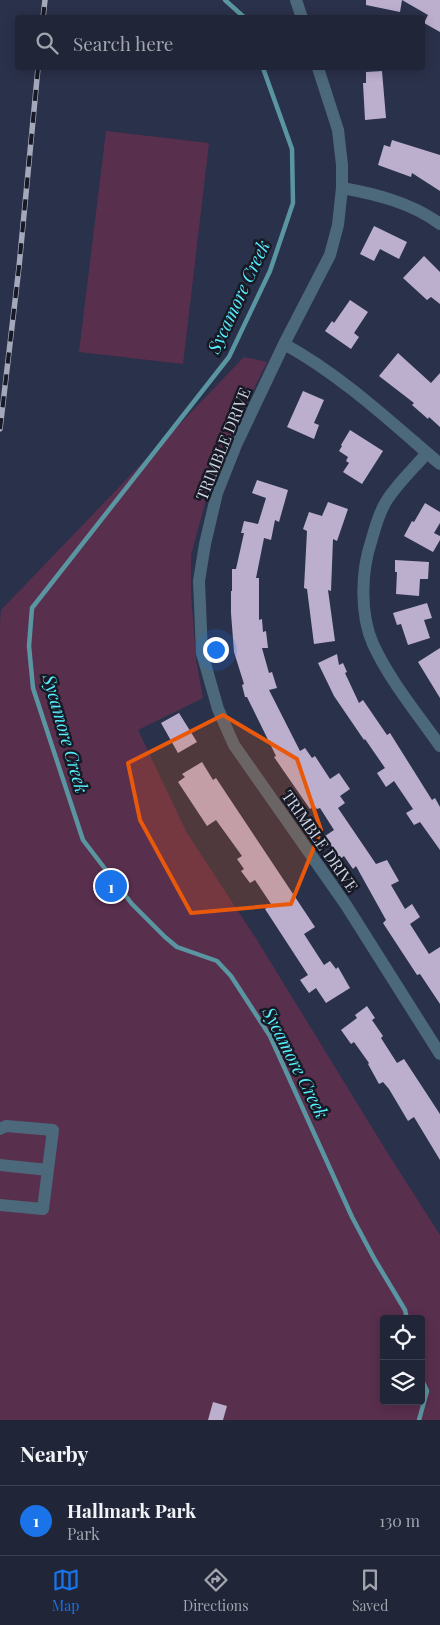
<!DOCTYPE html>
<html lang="en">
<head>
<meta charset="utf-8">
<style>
  :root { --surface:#202538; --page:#2d3143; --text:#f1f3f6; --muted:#a2a5ae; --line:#3d4253; --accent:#1a73e8 }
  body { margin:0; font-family:"Playfair Display",serif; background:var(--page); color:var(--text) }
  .controls { position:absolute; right:15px; bottom:15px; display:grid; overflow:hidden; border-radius:5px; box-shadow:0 2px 12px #0003 }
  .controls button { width:45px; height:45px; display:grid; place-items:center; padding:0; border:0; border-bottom:1px solid var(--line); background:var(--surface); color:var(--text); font:25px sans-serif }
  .you { position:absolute; left:215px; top:649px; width:18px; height:18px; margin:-12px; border:4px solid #fff; border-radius:50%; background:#1a73e8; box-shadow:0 0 0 8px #1a73e833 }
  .badge { display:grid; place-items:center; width:32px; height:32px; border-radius:50%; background:var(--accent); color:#fff; font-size:16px; font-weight:700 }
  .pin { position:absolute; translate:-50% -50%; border:2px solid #fff; box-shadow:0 1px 5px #0006 }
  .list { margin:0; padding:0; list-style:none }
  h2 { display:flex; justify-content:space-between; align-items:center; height:65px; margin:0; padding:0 20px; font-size:21px }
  h2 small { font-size:16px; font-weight:400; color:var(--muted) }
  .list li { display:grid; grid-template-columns:32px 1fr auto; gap:15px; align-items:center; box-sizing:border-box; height:70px; padding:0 20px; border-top:1px solid var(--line) }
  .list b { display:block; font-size:19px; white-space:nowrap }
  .list p { margin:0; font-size:16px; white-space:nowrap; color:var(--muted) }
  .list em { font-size:16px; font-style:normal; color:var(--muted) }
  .icon { flex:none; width:28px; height:28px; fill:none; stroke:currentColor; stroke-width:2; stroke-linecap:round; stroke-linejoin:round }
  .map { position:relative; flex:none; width:440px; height:1420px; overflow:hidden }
  .search { position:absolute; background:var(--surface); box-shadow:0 2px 12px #0003; left:15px; right:15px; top:15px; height:55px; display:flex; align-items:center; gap:12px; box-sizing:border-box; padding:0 18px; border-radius:5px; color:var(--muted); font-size:19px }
  .sheet { height:135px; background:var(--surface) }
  nav { display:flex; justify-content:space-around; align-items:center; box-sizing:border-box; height:70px; border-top:1px solid var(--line); background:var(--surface); font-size:14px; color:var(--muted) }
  nav a { display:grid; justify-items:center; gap:2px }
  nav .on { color:var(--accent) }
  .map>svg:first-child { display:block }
  .green { fill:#592f4e; fill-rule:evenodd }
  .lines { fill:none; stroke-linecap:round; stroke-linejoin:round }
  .stream { stroke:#5a96a1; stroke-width:4.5 }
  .building { fill:#bcafce }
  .minor { stroke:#4c687b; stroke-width:12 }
  .rail-casing { stroke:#a3a8bb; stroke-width:5.5 }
  .rail { stroke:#171a25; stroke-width:4; stroke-dasharray:11; stroke-linecap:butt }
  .marked { fill:#e8590c; fill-opacity:0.2; stroke:#e8590c; stroke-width:4; stroke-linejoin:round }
  .labels { text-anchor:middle; stroke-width:5; stroke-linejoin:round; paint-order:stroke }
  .street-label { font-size:16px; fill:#cfd4e4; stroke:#171a25 }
  .water-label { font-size:18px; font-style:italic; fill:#55eefe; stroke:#171a25 }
</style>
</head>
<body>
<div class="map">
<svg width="440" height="1420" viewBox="0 0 440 1420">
  <rect width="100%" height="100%" fill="#2a314a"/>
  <!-- green -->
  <path class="green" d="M106,131L209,143L183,364L79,352Z
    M244,357L267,362L220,459L207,496L191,555V594L196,659L203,698L138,730L187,833L257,940L387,1152L440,1235V1420H0V623L1,610ZM384,1319H421V1401H384Z"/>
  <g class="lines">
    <!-- stream -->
    <path class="stream" d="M225,0L245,18
      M263,68L292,149L293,203L270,271L229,357L32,608L29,646L33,688L83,840L132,904L165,937L177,947L217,961L231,976L270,1036L352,1217L375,1260L405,1310L407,1319
      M419,1420L427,1391L421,1378"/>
  </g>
  <!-- building -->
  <path class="building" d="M366,0H402L400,12L366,5Z
    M402,0H440V32L424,23L428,15Z
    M382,71L386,118L365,120L363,83H366V72Z
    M392,140L440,155V191L412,173L411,177L378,165L384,145L390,147Z
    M374,226L407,242L399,259L380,249L374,261L360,254Z
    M424,256L440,272V304L431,297L427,300L403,278Z
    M350,300L368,312L354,333L359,337L351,349L325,331L332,321L334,323Z
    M398,353L431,383L440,373V427L429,417L428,419L412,405L414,403L379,376Z
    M303,391L324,400L314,423L319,425L314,439L287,427Z
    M350,430L383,451L362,484L343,472L349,463L346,461L348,457L339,451L342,446L341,445Z
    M257,480L288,490L279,522L275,520L271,540L264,538L256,578H259V620L262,619L263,632L266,631L268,648H262L269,673L272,672L277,688L269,690L300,751L305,748L312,758L315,756L330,779L339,773L350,789L340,796L345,803L338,808L376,864L387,860L399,881L391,885L405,909L412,904L420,917L410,924L429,954L440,947V1004L420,974L417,975L383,923L386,920L356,866L353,869L344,856L340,859L325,836L334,830L320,808L317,809L314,806L310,809L274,757L276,756L247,697H245L242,685L244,684L234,652L231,613V591H232V569H236L244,533H241L244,521L258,524L266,498L252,493Z
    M328,502L348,509L337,541L333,539L331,591L328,590L335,641L314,644L307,589L304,588L307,531L303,529L309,512L322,516Z
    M425,503L440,512V523L434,533L440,536V540L433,552L404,536L412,521L414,522Z
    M395,560L429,562L428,579H420L419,596L396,594L397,572H395Z
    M427,603L432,618L424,620L430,638L408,645L401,624L397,625L393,613Z
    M440,648V698L418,662Z
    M337,654L339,665L343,663L347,672L345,673L359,703L363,700L387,735L390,733L432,800L435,798L440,807V850L420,822L414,825L406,813L413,809L394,781L386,787L377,773L385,768L365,739L364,740L334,696L318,663Z
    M179,713L197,742L178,753L161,723Z
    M202,762L213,780L216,778L315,927L304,934L324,965L330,961L336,969L338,967L350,988L326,1003L316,988L309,993L300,980L308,975L265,909L271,904L255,880L250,883L241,871L244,869L237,859L242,856L216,820L207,826L178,782L185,777L182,774Z
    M367,1006L375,1018L372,1020L383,1036L381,1038L397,1063L404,1059L440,1114V1160L414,1117L408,1121L389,1089L383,1082L379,1084L368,1064L369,1063L354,1042L351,1044L341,1030L357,1018L355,1015Z
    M213,1402L227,1406L223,1420H208Z"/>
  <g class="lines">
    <!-- minor -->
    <path class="minor" d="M296,0L302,18
      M318,68L338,130L342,165V188L338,225L330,255L284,344L236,445L217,493L205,544L199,581L202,653L218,709L234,745L346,905L440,1054
      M342,188C376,194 412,203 440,224
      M284,344C341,375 391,422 440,464
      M427,453C414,468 398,483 387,500C379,512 375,528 371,542C361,572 360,615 373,644C390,681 417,713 440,746
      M0,1129L6,1126L53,1130L43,1209L0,1205
      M0,1165L48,1170"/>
    <defs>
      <path id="rail" d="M43,18L45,0
        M0,429L19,267L38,68"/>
    </defs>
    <!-- rail casing -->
    <use href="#rail" class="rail-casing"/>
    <!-- rail -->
    <use href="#rail" class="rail"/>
  </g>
  <!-- marked area -->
  <path class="marked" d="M223,715L297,759L321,830L291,904L191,913L140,820L128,763Z"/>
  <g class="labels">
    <!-- street labels -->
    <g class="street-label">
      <text transform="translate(223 444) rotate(-68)" y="6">TRIMBLE DRIVE</text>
      <text transform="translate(320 841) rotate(55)" y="6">TRIMBLE DRIVE</text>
    </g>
    <!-- water labels -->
    <g class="water-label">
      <text transform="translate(239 297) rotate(-65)" y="6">Sycamore Creek</text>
      <text transform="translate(65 734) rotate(74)" y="6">Sycamore Creek</text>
      <text transform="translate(295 1063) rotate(63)" y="6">Sycamore Creek</text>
    </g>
  </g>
</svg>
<div class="controls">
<button><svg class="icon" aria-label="locate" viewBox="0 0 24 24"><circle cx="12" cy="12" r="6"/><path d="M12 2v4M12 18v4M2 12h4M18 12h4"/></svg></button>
<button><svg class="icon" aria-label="layers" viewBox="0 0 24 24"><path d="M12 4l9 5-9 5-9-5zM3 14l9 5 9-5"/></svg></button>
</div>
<div class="you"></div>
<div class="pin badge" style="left:111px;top:886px">1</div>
<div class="search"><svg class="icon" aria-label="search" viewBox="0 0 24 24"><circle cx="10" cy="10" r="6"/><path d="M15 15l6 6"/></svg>Search here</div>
</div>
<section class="sheet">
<h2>Nearby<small></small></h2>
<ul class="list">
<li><span class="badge">1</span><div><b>Hallmark Park</b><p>Park</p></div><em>130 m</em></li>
</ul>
</section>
<nav>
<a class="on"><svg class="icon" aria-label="map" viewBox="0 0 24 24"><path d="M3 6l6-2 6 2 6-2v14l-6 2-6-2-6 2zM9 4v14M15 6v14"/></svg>Map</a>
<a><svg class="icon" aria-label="directions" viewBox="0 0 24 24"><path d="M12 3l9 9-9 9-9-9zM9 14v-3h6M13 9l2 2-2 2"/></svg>Directions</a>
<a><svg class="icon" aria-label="saved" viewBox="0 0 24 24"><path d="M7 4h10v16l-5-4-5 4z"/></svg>Saved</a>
</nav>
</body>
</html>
